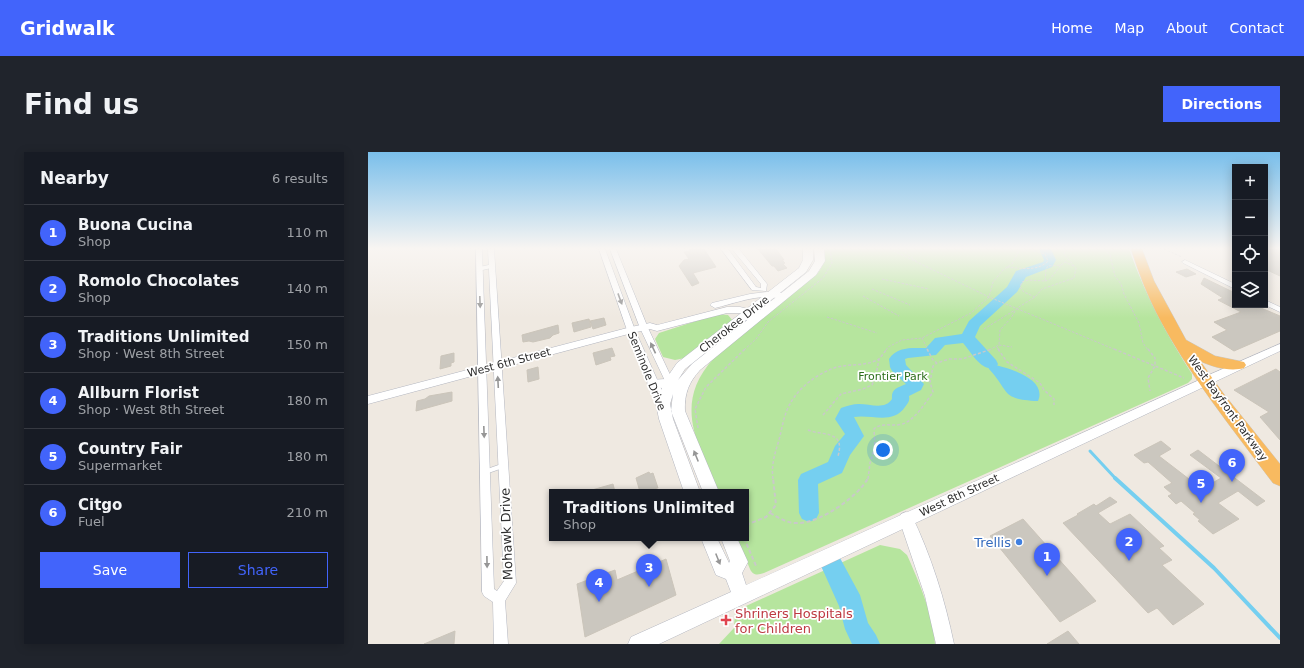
<!DOCTYPE html>
<html lang="en">
<head>
<meta charset="utf-8">
<style>
  :root { --surface:#171b24; --page:#20242c; --text:#f1f3f6; --muted:#9ea1a6; --line:#363941; --accent:#4264fb }
  body { margin:0; font-family:"DejaVu Sans",sans-serif; background:var(--page); color:var(--text) }
  .controls { position:absolute; right:12px; top:12px; display:grid; overflow:hidden; border-radius:0px; box-shadow:0 2px 10px #0003 }
  .controls button { width:36px; height:36px; display:grid; place-items:center; padding:0; border:0; border-bottom:1px solid var(--line); background:var(--surface); color:var(--text); font:20px sans-serif }
  .you { position:absolute; left:515px; top:298px; width:14px; height:14px; margin:-10px; border:3px solid #fff; border-radius:50%; background:#1a73e8; box-shadow:0 0 0 6px #1a73e833 }
  .badge { display:grid; place-items:center; width:26px; height:26px; border-radius:50%; background:var(--accent); color:#fff; font-size:13px; font-weight:700 }
  .pin { position:absolute; translate:-50% -33px; filter:drop-shadow(0 1px 2px #0008) }
  .pin::after { content:''; position:absolute; top:21px; width:14px; height:12px; background:inherit; clip-path:polygon(0 0,100% 0,50% 100%) }
  .popup { position:absolute; left:181px; top:337px; width:200px; height:52px; box-sizing:border-box; display:grid; place-content:center; border-radius:0px; background:var(--surface); filter:drop-shadow(0 1px 3px #0005); font-size:13px; white-space:nowrap; color:var(--muted) }
  .popup b { font-size:15px; color:var(--text) }
  .popup::after { content:''; position:absolute; left:50%; top:100%; margin-left:-8px; border:8px solid transparent; border-top-color:var(--surface) }
  .list { margin:0; padding:0; list-style:none }
  h2 { display:flex; justify-content:space-between; align-items:center; height:52px; margin:0; padding:0 16px; font-size:17px }
  h2 small { font-size:13px; font-weight:400; color:var(--muted) }
  .list li { display:grid; grid-template-columns:26px 1fr auto; gap:12px; align-items:center; box-sizing:border-box; height:56px; padding:0 16px; border-top:1px solid var(--line) }
  .list b { display:block; font-size:15px; white-space:nowrap }
  .list p { margin:0; font-size:13px; white-space:nowrap; color:var(--muted) }
  .list em { font-size:13px; font-style:normal; color:var(--muted) }
  .actions { display:flex; gap:8px; padding:12px 16px }
  .actions a { flex:1; padding:9px 0; border:1px solid var(--accent); border-radius:0px; text-align:center; font-size:14px; color:var(--accent) }
  .actions .main { background:var(--accent); color:#fff }
  .icon { flex:none; width:22px; height:22px; fill:none; stroke:currentColor; stroke-width:2; stroke-linecap:round; stroke-linejoin:round }
  .map { position:relative; flex:none; width:912px; height:492px; overflow:hidden; border-radius:0px }
  header { display:flex; align-items:center; gap:24px; box-sizing:border-box; height:56px; padding:0 20px; background:var(--accent); color:#fff }
  header strong { font-size:19px }
  nav { display:flex; gap:22px; margin-inline-start:auto; font-size:14px }
  .intro { display:flex; align-items:center; justify-content:space-between; box-sizing:border-box; height:96px; padding:0 24px }
  h1 { margin:0; font-size:28px }
  .button { padding:10px 18px; border-radius:0px; background:var(--accent); color:#fff; font-size:14px; font-weight:700 }
  main { display:flex; gap:24px; padding:0 24px }
  aside { flex:1; background:var(--surface); border-radius:0px; box-shadow:0 2px 10px #0003 }
  .map>svg:first-child { display:block }
  .green { fill:#b6e59e }
  .water { fill:#75cff0 }
  .lines { fill:none; stroke-linecap:round; stroke-linejoin:round }
  .stream-far1 { stroke:#75cff0; stroke-width:3 }
  .stream { stroke:#75cff0; stroke-width:4 }
  .river { fill:#75cff0; fill-rule:evenodd }
  .building { fill:#cbc7bf; stroke:#cbc5ba }
  .service-far1-casing { stroke:#b4b7c1; stroke-width:4.5 }
  .service-casing { stroke:#b4b7c1; stroke-width:5.5 }
  .minor-casing { stroke:#b4b7c1; stroke-width:1 }
  .tertiary-casing { stroke:#b4b7c1; stroke-width:1 }
  .secondary-casing { stroke:#b4b7c1; stroke-width:1 }
  .trunk-casing { stroke:#c9c9c9; stroke-width:1 }
  .path-far2 { stroke:#c9c9c9; stroke-width:1; stroke-dasharray:2.5 1.5; stroke-linecap:butt }
  .path-far1 { stroke:#c9c9c9; stroke-width:1.5; stroke-dasharray:3 2; stroke-linecap:butt }
  .path { stroke:#c9c9c9; stroke-width:2; stroke-dasharray:4 2.5; stroke-linecap:butt }
  .service-far1 { stroke:#fff; stroke-width:3.5 }
  .service { stroke:#fff; stroke-width:4.5 }
  .minor { fill:#fff; fill-rule:evenodd }
  .tertiary { fill:#fff; fill-rule:evenodd }
  .secondary { fill:#fff; fill-rule:evenodd }
  .trunk { fill:#f8ba60; fill-rule:evenodd }
  .oneway { fill:#969696 }
  .shop-dot { fill:#3f7fe0; stroke:#fff; stroke-width:1.5 }
  .health-dot { fill:#e0444e; stroke:#fff; stroke-width:1.5 }
  .labels { text-anchor:middle; stroke-width:3.5; stroke-linejoin:round; paint-order:stroke }
  .street-label { font-size:11px; fill:#2e2e2e; stroke:#fff }
  .park-label { font-size:11px; fill:#2c6e1b; stroke:#fff }
  .near-street-label { font-size:13px; fill:#2e2e2e; stroke:#fff }
  .near-shop-label { font-size:13px; fill:#366cbe; stroke:#fff; text-anchor:end }
  .near-health-label { font-size:13px; fill:#be3a42; stroke:#fff; text-anchor:start }
</style>
</head>
<body>
<header>
<strong>Gridwalk</strong>
<nav><a>Home</a><a>Map</a><a>About</a><a>Contact</a></nav>
</header>
<div class="intro"><h1>Find us</h1><a class="button">Directions</a></div>
<main>
<aside>
<h2>Nearby<small>6 results</small></h2>
<ul class="list">
<li><span class="badge">1</span><div><b>Buona Cucina</b><p>Shop</p></div><em>110 m</em></li>
<li><span class="badge">2</span><div><b>Romolo Chocolates</b><p>Shop</p></div><em>140 m</em></li>
<li><span class="badge">3</span><div><b>Traditions Unlimited</b><p>Shop · West 8th Street</p></div><em>150 m</em></li>
<li><span class="badge">4</span><div><b>Allburn Florist</b><p>Shop · West 8th Street</p></div><em>180 m</em></li>
<li><span class="badge">5</span><div><b>Country Fair</b><p>Supermarket</p></div><em>180 m</em></li>
<li><span class="badge">6</span><div><b>Citgo</b><p>Fuel</p></div><em>210 m</em></li>
</ul>
<div class="actions"><a class="main">Save</a><a>Share</a></div>
</aside>
<div class="map">
<svg width="912" height="492" viewBox="0 0 912 492">
  <rect width="100%" height="100%" fill="#efe9e1"/>
  <!-- green -->
  <path class="green" d="M455,97H761C777,142 798,182 824,222V227L820,231L396,421C390,423 385,424 382,417L369,386H378V340H350C330,292 304,252 346,206L448,123C456,114 456,109 455,97Z
    M350,162L360,163L365,169L317,206L307,208L295,205L287,187L291,181Z
    M512,393L532,397L539,403C551,430 565,462 567,492H351L366,476L367,459Z"/>
  <!-- water -->
  <path class="water" d="M622,212C638,215 680,226 670,249C632,247 643,241 621,217L620,214Z"/>
  <g class="lines">
    <!-- stream-far1 -->
    <path class="stream-far1" d="M722,299L748,327"/>
    <!-- stream -->
    <path class="stream" d="M747,326L846,416L912,486"/>
    <!-- river -->
    <path class="river" d="M671,97H683L688,108L684,115L658,125L649,140L612,174L607,185L628,208L630,212L628,216C613,220 604,201 595,191L577,193L568,203L540,206L537,207L538,213L556,232L553,238L541,244C542,249 540,251 537,255C525,273 503,262 486,265L496,284L482,303L474,321L450,332L451,361L448,367L441,370L434,367L431,361L430,328L433,322L460,310L467,294L477,282L467,267L473,256C479,254 485,252 491,252C503,252 517,258 524,247C523,237 529,236 538,232L524,219L522,215L521,207C529,194 545,196 558,196L567,186L594,182L601,169L639,135L648,119L675,110L676,108Z
      M464,403L472,406L492,443L500,471L508,483L512,492H484L477,477L471,454L453,414L456,406Z"/>
  </g>
  <!-- building -->
  <path class="building" d="M321,97H336L348,115L325,121L331,131L324,134L311,114L316,108L321,107L316,100L322,99Z
    M390,97H408L416,108H414L417,111L415,112L419,116L410,119L406,114H404Z
    M897,97H912V124L897,117Z
    M819,117L828,122L818,125L808,120Z
    M836,126L867,141V153H886L912,164V179L866,199L844,185L859,178L846,170L873,160L850,148L855,146L833,132Z
    M236,166L238,173L225,177L222,169Z
    M221,167L223,175L206,180L204,171Z
    M190,173L191,181L185,183L182,186L165,190L161,189L155,190L154,183Z
    M244,196L247,204L242,205L243,208L228,213L225,201Z
    M86,201V210L83,211V214L72,217L73,204Z
    M170,215L171,227L160,230L159,218Z
    M908,217L912,220V288L892,265L901,260L866,238Z
    M84,240V249L48,259L49,249L57,247L61,244Z
    M793,289L803,297L791,304L834,337L853,326L822,303L830,298L897,349L889,354L870,339L850,351L871,367L845,382L830,369L832,368L825,362L827,361L813,349L808,352L800,344L804,342L796,335L804,331L780,310L776,311L766,303Z
    M281,320L282,322L285,321L290,336H288L289,340H272L268,326Z
    M245,332L247,340H225L224,338Z
    M742,345L749,350L730,361L742,372L762,362L796,394L791,396L804,408L794,413L836,452L805,473L789,456L780,461L695,371L710,363L709,362L726,352L728,354Z
    M655,367L728,449L692,470L622,384Z
    M298,407L308,443L217,485L209,432L247,418L249,428Z
    M87,479L86,492H56Z
    M700,479L711,492H679Z"/>
  <g class="lines">
    <defs>
      <path id="service-far1" d="M111,117L124,114"/>
      <path id="service" d="M117,320L134,314"/>
      <path id="minor" d="M108,97H114L126,437L129,439L136,429L120,97H126L148,431L137,449L140,492H126L125,450L116,444L114,440Z
        M231,97H237L267,178L300,252L298,254H292L290,252L259,178Z
        M242,97H248L280,176L306,231L305,233L302,234L298,231L272,176Z
        M353,97H360L388,135L393,136V132L364,97H371L399,132L398,139L384,138Z
        M817,108L867,132V137L815,111L814,110Z
        M897,148L912,155V160L897,153Z"/>
      <path id="tertiary" d="M399,140L416,141L421,144C416,149 407,145 400,145C382,145 364,152 347,156L342,153L344,151L382,142Z
        M359,155H372L396,161L397,163L392,166L372,161H359L289,179L282,177L264,181L0,252V244L263,175L282,171L289,173Z
        M912,192V199L842,232H834L832,229L834,226Z
        M538,360L543,362C563,403 577,448 586,492H568L557,444L531,367L533,362Z"/>
      <path id="secondary" d="M435,97H445V108L438,120L317,217L310,228L324,212L441,119L447,109L446,97H456L457,109L448,123L332,218C321,230 316,242 317,259L351,340H335L303,259L305,242L302,252L305,267L332,340H316L291,267L288,252L294,236L281,234L279,231L281,228L298,227L309,211L431,116L435,108Z
        M838,225L842,226L844,229L842,232L291,492H260L263,485L363,440L358,427L348,423L333,386H349L361,411L362,409L353,386H369L380,410L374,421L378,433Z"/>
      <path id="trunk" d="M763,97H774L786,129L818,188L847,204L876,210L878,213L876,216C862,220 845,215 832,209L855,241L912,312V334L905,331C864,276 820,222 788,160C778,140 770,119 763,97Z"/>
    </defs>
    <!-- service-far1 casing -->
    <use href="#service-far1" class="service-far1-casing"/>
    <!-- service casing -->
    <use href="#service" class="service-casing"/>
    <!-- minor casing -->
    <use href="#minor" class="minor-casing"/>
    <!-- tertiary casing -->
    <use href="#tertiary" class="tertiary-casing"/>
    <!-- secondary casing -->
    <use href="#secondary" class="secondary-casing"/>
    <!-- trunk casing -->
    <use href="#trunk" class="trunk-casing"/>
    <!-- path-far2 -->
    <path class="path-far2" d="M522,97L621,145L748,198
      M534,97L549,110
      M737,97L742,103L747,124L753,132L756,142L771,171L775,191L780,198
      M796,97L814,105
      M639,115C652,116 670,120 680,109L677,102L661,97
      M514,127L561,137
      M677,129L682,127L693,113
      M504,137L542,153
      M495,144L531,164
      M667,145L656,140L652,135L654,130L660,128L677,129L678,117L680,114L693,113L697,110L706,114
      M459,165L509,181
      M616,177L647,158
      M554,186L560,198
      M631,193L644,195
      M629,195L631,198
      M376,198L388,187L400,170L455,126L464,111L462,97
      M518,198L520,195L534,188L554,186L603,161L621,145L625,130L635,118L644,112L652,97
      M621,198L631,193L632,178L643,166L649,156L667,145L674,137L706,126L708,116L696,102L698,97"/>
    <!-- path-far1 -->
    <path class="path-far1" d="M559,197L565,208L569,211L581,207H594L624,197
      M630,197L639,210L672,231L676,238L686,247V253
      M746,197L816,226
      M780,197L787,206V214L780,226L782,239
      M455,263L473,242L495,237L504,233L508,223L511,207L519,197
      M330,276L327,257L338,235L377,197
      M440,278C452,284 478,277 470,304
      M405,327C403,313 407,301 411,288C414,276 416,262 422,252C430,236 449,222 466,216C481,211 497,215 511,207
      M500,327L502,311L507,295L506,277C515,269 527,276 537,271C548,266 558,250 565,240L562,230L565,214L569,211"/>
    <!-- path -->
    <path class="path" d="M402,361C411,366 420,372 431,371C452,371 491,344 500,326
      M378,373L398,365L408,353L405,326
      M376,386L389,416"/>
    <!-- service-far1 -->
    <use href="#service-far1" class="service-far1"/>
    <!-- service -->
    <use href="#service" class="service"/>
    <!-- minor -->
    <use href="#minor" class="minor"/>
    <!-- tertiary -->
    <use href="#tertiary" class="tertiary"/>
    <!-- secondary -->
    <use href="#secondary" class="secondary"/>
    <!-- trunk -->
    <use href="#trunk" class="trunk"/>
  </g>
  <!-- one-way arrows -->
  <defs><path id="oneway-solid" d="M-6-.8H1V-3.2L6.5 0L1 3.2V.8H-6Z"/></defs>
  <g class="oneway">
    <use href="#oneway-solid" transform="translate(252 147) rotate(70)"/>
    <use href="#oneway-solid" transform="translate(112 150) rotate(88)"/>
    <use href="#oneway-solid" transform="translate(285 196) rotate(-115)"/>
    <use href="#oneway-solid" transform="translate(130 230) rotate(-93)"/>
    <use href="#oneway-solid" transform="translate(116 280) rotate(88)"/>
    <use href="#oneway-solid" transform="translate(328 304) rotate(-112)"/>
    <use href="#oneway-solid" transform="translate(350 407) rotate(68)"/>
    <use href="#oneway-solid" transform="translate(119 410) rotate(89)"/>
  </g>
  <!-- sky -->
  <linearGradient id="sky" x2="0" y2="1"><stop stop-color="#7abfeb"/><stop offset="0.58" stop-color="#f8f5f2"/><stop offset="1" stop-color="#f8f5f2" stop-opacity="0"/></linearGradient>
  <rect width="912" height="166" fill="url(#sky)"/>
  <!-- markers -->
  <circle class="shop-dot" cx="651" cy="390" r="4"/>
  <path class="health-dot" d="M356 462h4v4h4v4h-4v4h-4v-4h-4v-4h4z"/>
  <g class="labels">
    <!-- street labels -->
    <g class="street-label">
      <text transform="translate(366 172) rotate(-38)" y="4">Cherokee Drive</text>
      <text transform="translate(141 210) rotate(-15)" y="4">West 6th Street</text>
      <text transform="translate(279 219) rotate(68)" y="4">Seminole Drive</text>
      <text transform="translate(860 256) rotate(54)" y="4">West Bayfront Parkway</text>
      <text transform="translate(591 343) rotate(-25)" y="4">West 8th Street</text>
    </g>
    <!-- park labels -->
    <g class="park-label">
      <text x="525" y="228">Frontier Park</text>
    </g>
    <!-- near-street labels -->
    <g class="near-street-label">
      <text transform="translate(138 382) rotate(-92)" y="5">Mohawk Drive</text>
    </g>
    <!-- near-shop labels -->
    <g class="near-shop-label">
      <text x="643" y="395">Trellis</text>
    </g>
    <!-- near-health labels -->
    <g class="near-health-label">
      <text x="367" y="466">Shriners Hospitals<tspan x="367" dy="15">for Children</tspan></text>
    </g>
  </g>
</svg>
<div class="controls">
<button>+</button>
<button>−</button>
<button><svg class="icon" aria-label="locate" viewBox="0 0 24 24"><circle cx="12" cy="12" r="6"/><path d="M12 2v4M12 18v4M2 12h4M18 12h4"/></svg></button>
<button><svg class="icon" aria-label="layers" viewBox="0 0 24 24"><path d="M12 4l9 5-9 5-9-5zM3 14l9 5 9-5"/></svg></button>
</div>
<div class="you"></div>
<div class="pin badge" style="left:679px;top:424px">1</div>
<div class="pin badge" style="left:761px;top:409px">2</div>
<div class="pin badge" style="left:281px;top:435px">3</div>
<div class="popup"><b>Traditions Unlimited</b>Shop</div>
<div class="pin badge" style="left:231px;top:450px">4</div>
<div class="pin badge" style="left:833px;top:351px">5</div>
<div class="pin badge" style="left:864px;top:330px">6</div>
</div>
</main>
</body>
</html>
